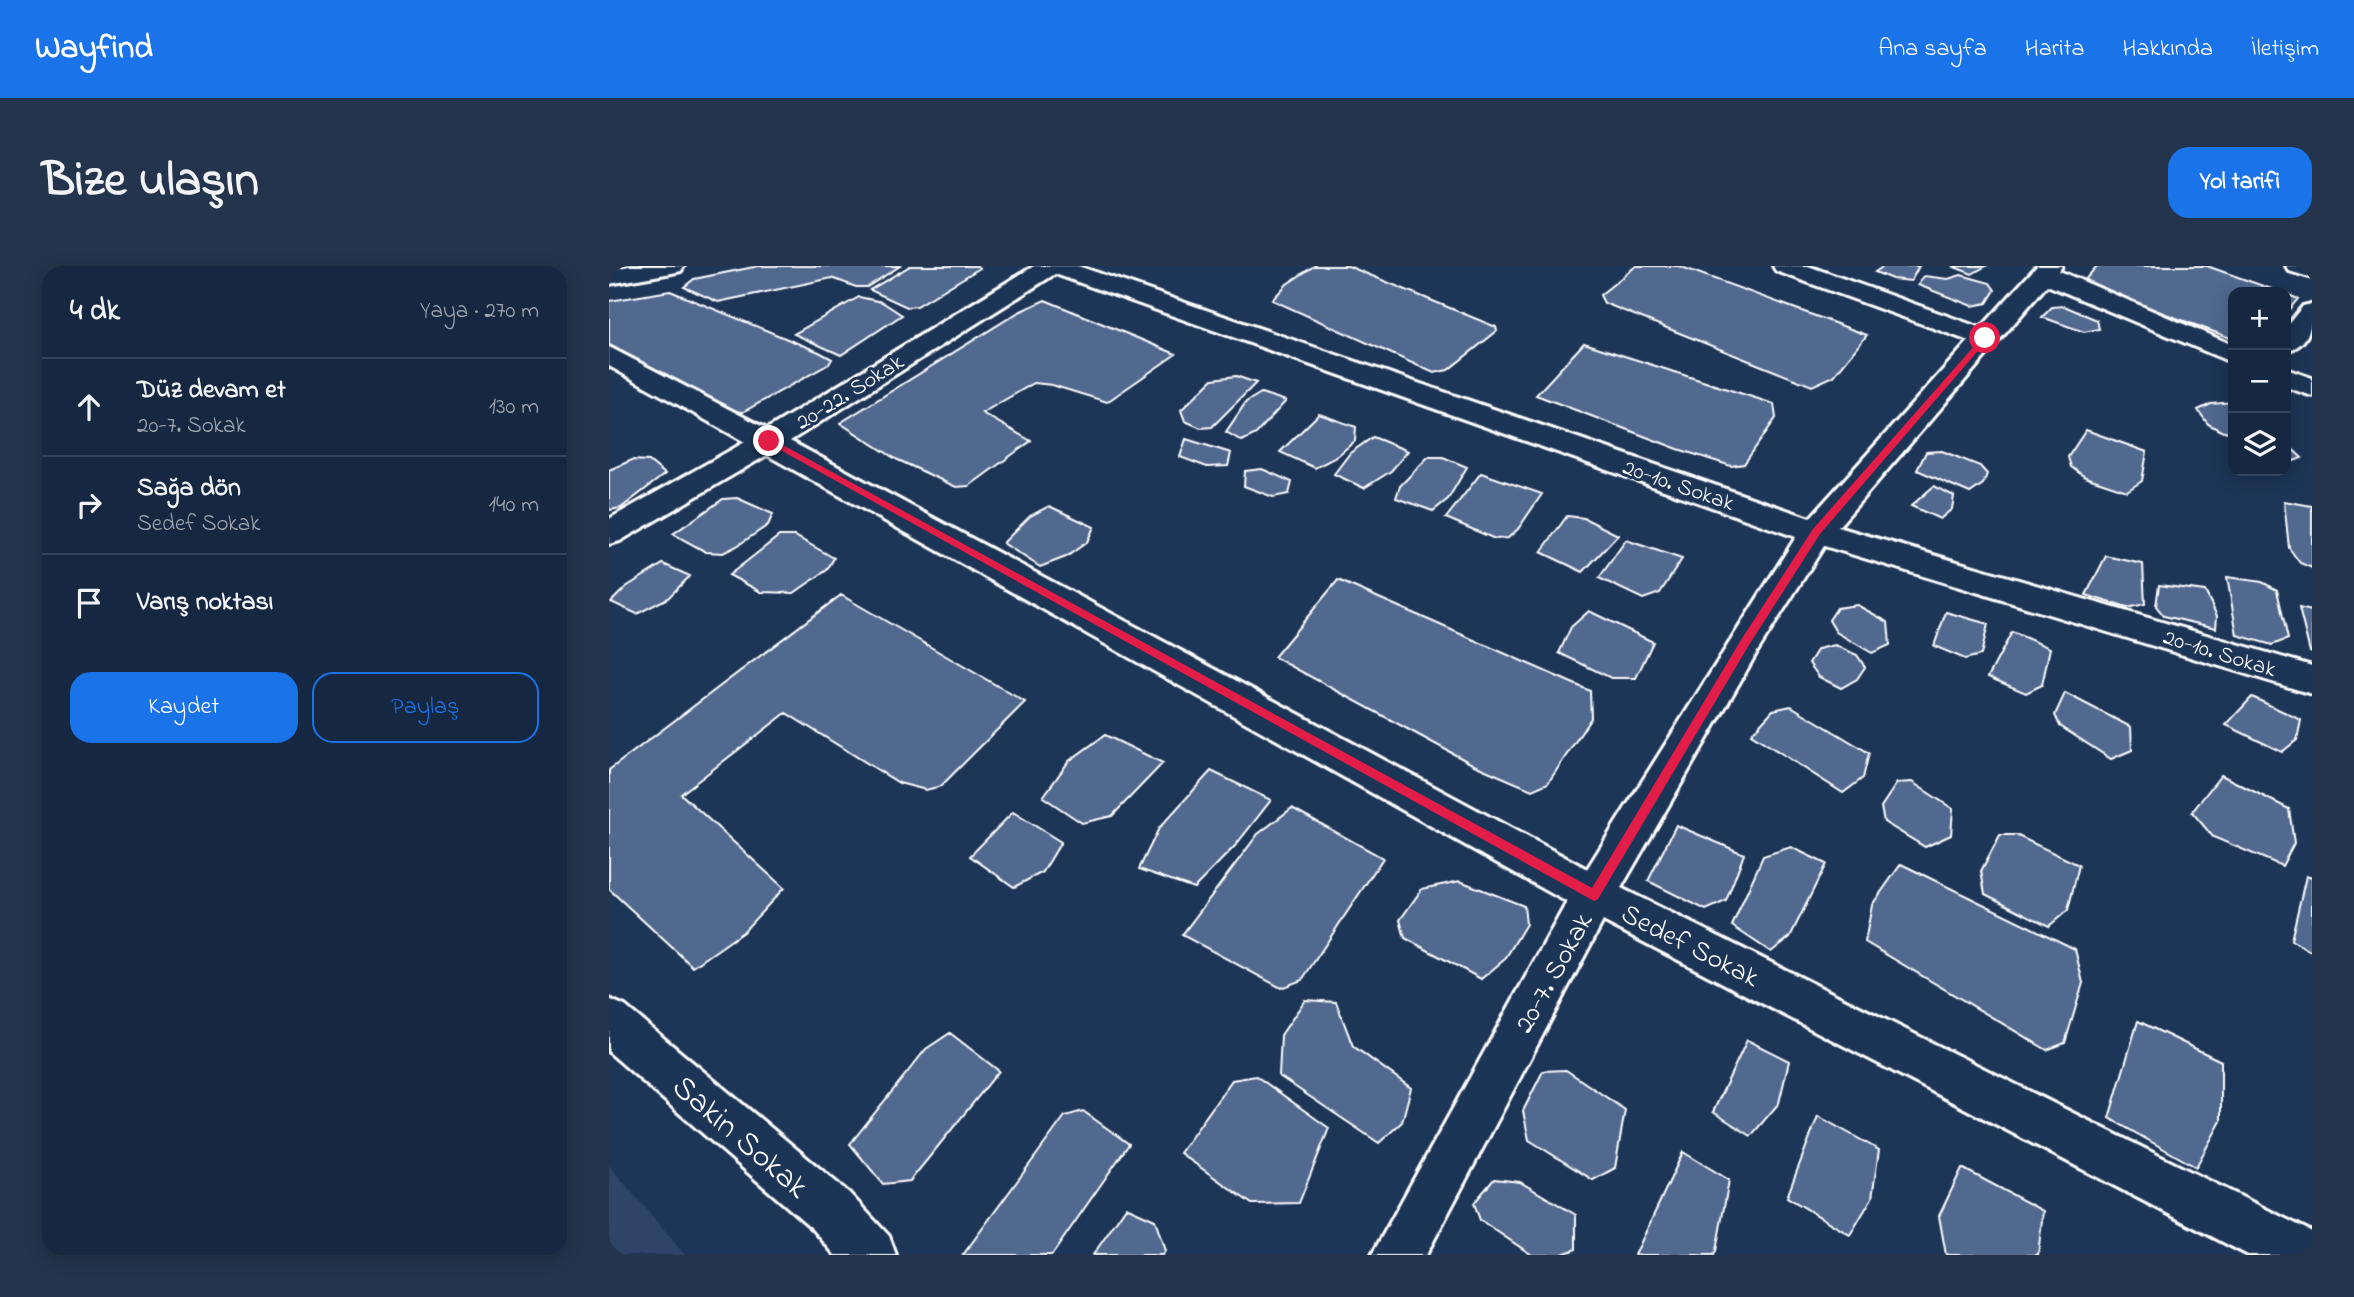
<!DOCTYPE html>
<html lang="tr">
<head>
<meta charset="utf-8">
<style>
  :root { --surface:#162841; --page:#23344c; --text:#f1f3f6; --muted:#9ea6b1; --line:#35445a; --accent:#1a73e8 }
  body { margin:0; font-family:"Indie Flower",sans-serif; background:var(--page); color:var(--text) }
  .controls { position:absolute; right:21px; top:21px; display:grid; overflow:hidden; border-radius:14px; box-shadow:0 4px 18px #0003 }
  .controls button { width:63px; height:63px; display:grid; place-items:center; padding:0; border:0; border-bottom:2px solid var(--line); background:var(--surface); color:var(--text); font:35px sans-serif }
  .stop { position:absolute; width:21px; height:21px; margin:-16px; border:5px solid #e11d48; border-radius:50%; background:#fff }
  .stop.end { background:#e11d48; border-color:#fff; box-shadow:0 2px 7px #0008 }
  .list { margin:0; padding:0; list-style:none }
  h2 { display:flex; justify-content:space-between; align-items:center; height:91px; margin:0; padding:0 28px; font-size:30px }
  h2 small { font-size:23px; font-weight:400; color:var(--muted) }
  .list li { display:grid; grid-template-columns:46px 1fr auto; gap:21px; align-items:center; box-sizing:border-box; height:98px; padding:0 28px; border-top:2px solid var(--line) }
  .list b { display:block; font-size:26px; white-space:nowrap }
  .list p { margin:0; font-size:23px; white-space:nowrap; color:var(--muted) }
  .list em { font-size:23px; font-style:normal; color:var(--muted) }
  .actions { display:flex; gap:14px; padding:21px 28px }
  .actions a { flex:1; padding:16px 0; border:2px solid var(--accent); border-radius:21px; text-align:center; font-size:24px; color:var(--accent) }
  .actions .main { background:var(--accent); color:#fff }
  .icon { flex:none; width:38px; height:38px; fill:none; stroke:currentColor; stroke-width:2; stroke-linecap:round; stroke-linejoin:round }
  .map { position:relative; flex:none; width:1703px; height:989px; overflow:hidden; border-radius:21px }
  header { display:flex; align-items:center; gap:42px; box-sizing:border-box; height:98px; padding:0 35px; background:var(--accent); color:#fff }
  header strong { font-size:33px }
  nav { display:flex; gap:38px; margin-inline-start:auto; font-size:24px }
  .intro { display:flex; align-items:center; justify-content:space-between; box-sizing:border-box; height:168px; padding:0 42px }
  h1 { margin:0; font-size:49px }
  .button { padding:18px 32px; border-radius:21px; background:var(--accent); color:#fff; font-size:24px; font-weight:700 }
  main { display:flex; gap:42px; padding:0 42px }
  aside { flex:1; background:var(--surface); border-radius:21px; box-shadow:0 4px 18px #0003 }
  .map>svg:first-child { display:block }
  .built { fill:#2d4468 }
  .building { fill:#51688f; stroke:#fff; stroke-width:2 }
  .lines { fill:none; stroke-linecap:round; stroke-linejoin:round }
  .street-casing { stroke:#fff; stroke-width:6 }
  .street { fill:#1d3557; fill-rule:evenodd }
  .route { fill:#e11d48 }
  .labels { text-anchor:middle; stroke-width:6; stroke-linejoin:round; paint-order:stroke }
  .far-street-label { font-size:23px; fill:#fff; stroke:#1d3557 }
  .street-label { font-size:28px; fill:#fff; stroke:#1d3557 }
  .near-street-label { font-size:33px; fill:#fff; stroke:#1d3557 }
</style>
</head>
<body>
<header>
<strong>Wayfind</strong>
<nav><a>Ana sayfa</a><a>Harita</a><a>Hakkında</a><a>İletişim</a></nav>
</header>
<div class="intro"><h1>Bize ulaşın</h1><a class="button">Yol tarifi</a></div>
<main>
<aside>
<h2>4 dk<small>Yaya · 270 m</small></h2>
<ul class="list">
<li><svg class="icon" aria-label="ahead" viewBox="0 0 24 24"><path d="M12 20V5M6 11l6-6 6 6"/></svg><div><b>Düz devam et</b><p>20-7. Sokak</p></div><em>130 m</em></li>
<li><svg class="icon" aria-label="right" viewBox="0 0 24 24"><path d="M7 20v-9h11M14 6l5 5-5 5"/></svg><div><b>Sağa dön</b><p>Sedef Sokak</p></div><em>140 m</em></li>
<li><svg class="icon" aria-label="arrive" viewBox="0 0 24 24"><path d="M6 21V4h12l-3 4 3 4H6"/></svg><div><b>Varış noktası</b></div></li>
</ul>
<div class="actions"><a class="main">Kaydet</a><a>Paylaş</a></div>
</aside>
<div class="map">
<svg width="1703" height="989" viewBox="0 0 1703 989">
  <rect width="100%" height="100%" fill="#1d3557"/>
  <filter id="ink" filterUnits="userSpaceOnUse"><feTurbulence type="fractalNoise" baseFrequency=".0143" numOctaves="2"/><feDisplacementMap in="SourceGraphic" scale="14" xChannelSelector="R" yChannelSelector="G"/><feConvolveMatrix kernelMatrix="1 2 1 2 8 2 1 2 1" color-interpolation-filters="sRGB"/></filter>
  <g filter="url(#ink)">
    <!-- built -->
    <path class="built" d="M0,899L76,989H0Z"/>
    <!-- building -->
    <path class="building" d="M150,0H291L258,21H247L223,12L109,36L75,21L85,13Z
      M301,0H368L371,2L308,40L298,41L261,24Z
      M705,0H739L887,61L888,65L839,104L825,107L663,34L678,18Z
      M1027,0H1070L1258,69L1225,110L1203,120L995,37L991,29Z
      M1275,0H1310L1302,15L1283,13L1266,6Z
      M1343,0H1377L1363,8Z
      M1488,0H1598L1671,26H1624V73L1473,17Z
      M1352,9L1381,17L1386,24L1378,37L1363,40L1309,19L1315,10L1339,13Z
      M61,25L210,86L223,93L220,98L134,146L112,144L0,79V35Z
      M1677,28L1689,33L1677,47Z
      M250,31L273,36L293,49L232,89L185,68Z
      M436,34L567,88L498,136L443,119L425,117L373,147L422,175L360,220L347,221L287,193L231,157L410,46Z
      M1455,40L1488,54L1490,63L1475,66L1433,51L1443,41Z
      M975,77L1165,138L1167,152L1135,198L1122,200L1069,183L927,129Z
      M627,110L647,117L603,161L592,162L576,155L572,144L604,113Z
      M652,127L677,135L647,168L633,175L617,166L637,136Z
      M1624,136V165L1614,166L1599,158L1589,144L1602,138Z
      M710,148L747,161L746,175L727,191L706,202L671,186Z
      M1477,164L1538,186L1533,215L1518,225L1476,211L1462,201L1459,191Z
      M764,171L799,185L782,205L755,222L725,208L741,187Z
      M577,173L622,187L619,200L598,201L571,191Z
      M1677,177L1693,192L1677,198Z
      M1333,185L1371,200L1378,208L1374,218L1361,227L1308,204L1317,186Z
      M819,191H834L858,201L839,233L824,245L787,232L791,220Z
      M23,194L40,195L56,208L12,242L0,244V204Z
      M653,203L683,216L680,228L664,231L635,220L636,205Z
      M872,207L933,228L909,263L899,272L886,273L837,252Z
      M1325,220L1345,230L1343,243L1331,253L1302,240Z
      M128,232L164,248L159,259L128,280L114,287L97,286L64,268L114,233Z
      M1675,235L1703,240V302L1691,297L1680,282Z
      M440,240L485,261L478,276L457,291L431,301L394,277L421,250Z
      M958,250L975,252L1009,269L974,306L932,286Z
      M170,270H186L225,292L218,304L185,327L152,326L120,309Z
      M1017,274L1073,293L1051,327L1034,333L990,312Z
      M1497,290L1534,298L1536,338L1518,342L1477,329Z
      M54,298L81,310L59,332L28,348L2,336L17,321Z
      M1618,311L1653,316L1668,324L1679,373L1663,379L1628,369Z
      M729,314L981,425L982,452L939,517L923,524L865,499L665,391Z
      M1550,319L1596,325L1608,350L1607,362L1555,350L1547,340Z
      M232,329L416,436L332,520L317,524L290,517L177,447L72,528L175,622L134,666L84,701L0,623V504Z
      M1248,339L1279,356L1281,379L1263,387L1227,366L1220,354L1228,342Z
      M1690,342L1703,345V387L1701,386Z
      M980,345L1044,376L1027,412H1002L950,387L962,361Z
      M1337,346L1379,358L1372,389L1356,393L1325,380Z
      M1403,366L1441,382L1433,419L1417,427L1379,411Z
      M1226,379L1248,389L1256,401L1248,413L1232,422L1210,411L1200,397L1209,383Z
      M1456,427L1522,461L1523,484L1502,493L1451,460L1446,449Z
      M1643,431L1692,454L1688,474L1673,486L1617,459Z
      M1182,440L1260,487L1254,512L1234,527L1142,468L1164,444Z
      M496,469L554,497L503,550L473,557L434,531L460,495Z
      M602,505L662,534L626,580L585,622L530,603L550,562Z
      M1612,509L1680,543L1685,577L1673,600L1604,571L1583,546Z
      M1303,516L1344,543L1342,569L1316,581L1275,556L1272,541L1288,517Z
      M683,542L774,592L693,714L672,722L573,669L649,568Z
      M404,546L452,576L434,606L405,621L361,590Z
      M1067,559L1135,588L1117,635L1097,644L1039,615Z
      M1391,569H1407L1470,599L1459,644L1440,660L1376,628L1372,605Z
      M1182,581L1217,598L1181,671L1162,686L1123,660L1154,590Z
      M1292,598L1466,683L1474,717L1456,777L1438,784L1256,676L1263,639Z
      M1697,610L1703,612V686L1682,674Z
      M851,615L915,640L917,658L896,693L872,713L796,672L791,654L813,623Z
      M696,734L727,736L744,780L802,822L793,856L770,877L670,810L672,769Z
      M1529,755L1612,795V855L1587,901L1500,852Z
      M341,767L390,805L301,915L274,918L241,878L317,783Z
      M1138,774L1180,795L1170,837L1142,870L1104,846Z
      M957,804L1016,844L1006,902L984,914L920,874L914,845L934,805Z
      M647,810L720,862L690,937L643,938L571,887L623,814Z
      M474,845L520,878L443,989H354L456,850Z
      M1209,850L1270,884L1263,932L1241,969L1178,931Z
      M1074,886L1120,914L1107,985L1105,989H1026Z
      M1353,902L1434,945L1429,989H1337L1330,950Z
      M885,913L911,916L967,949V983L951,989H923L871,954L865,937Z
      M517,941L546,954L556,985L553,989H484Z"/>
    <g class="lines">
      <defs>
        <path id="street" d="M20,0H75L72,5L63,7L0,18V4Z
          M425,0H469L1201,252L1360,75L1167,5L1164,0H1199L1372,62L1428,0H1453L1450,5L1624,79V97L1438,19L1229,261L1703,400V428L1215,280L1148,386L1012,622L1703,966V989H1639L994,655L817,989H763L958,636L158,189L11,275L0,278V253L136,176L0,100V81L158,163ZM446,8L1187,271L978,603L181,175Z
          M1677,0H1703V12L1680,5Z
          M1703,38C1703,59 1701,79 1677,85V61L1694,40Z
          M1677,103L1703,112V130L1677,121Z
          M0,733L16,740L240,927L280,970L287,989H226L204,963L0,786Z"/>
      </defs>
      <!-- street casing -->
      <use href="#street" class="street-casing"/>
      <!-- street -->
      <use href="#street" class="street"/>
    </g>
  </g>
  <!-- route -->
  <path class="route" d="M1374,70L1380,72L1211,268L1140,379L989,633L985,635L155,175L163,173L983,622L1132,374L1204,263Z"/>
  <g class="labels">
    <!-- far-street labels -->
    <g class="far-street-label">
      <text transform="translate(240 125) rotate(-32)" y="8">20-22. Sokak</text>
      <text transform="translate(1070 218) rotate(19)" y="8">20-10. Sokak</text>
      <text transform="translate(1611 386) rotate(17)" y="8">20-10. Sokak</text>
    </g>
    <!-- street labels -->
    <g class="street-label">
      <text transform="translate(1082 678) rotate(27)" y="10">Sedef Sokak</text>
      <text transform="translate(943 706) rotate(-61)" y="10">20-7. Sokak</text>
    </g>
    <!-- near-street labels -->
    <g class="near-street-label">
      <text transform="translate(133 869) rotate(41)" y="12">Sakin Sokak</text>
    </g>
  </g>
</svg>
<div class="controls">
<button>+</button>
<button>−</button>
<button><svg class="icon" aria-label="layers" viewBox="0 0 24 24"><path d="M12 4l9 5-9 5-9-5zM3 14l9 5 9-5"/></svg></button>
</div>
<div class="stop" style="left:1376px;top:72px"></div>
<div class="stop end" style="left:160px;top:175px"></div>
</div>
</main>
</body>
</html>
